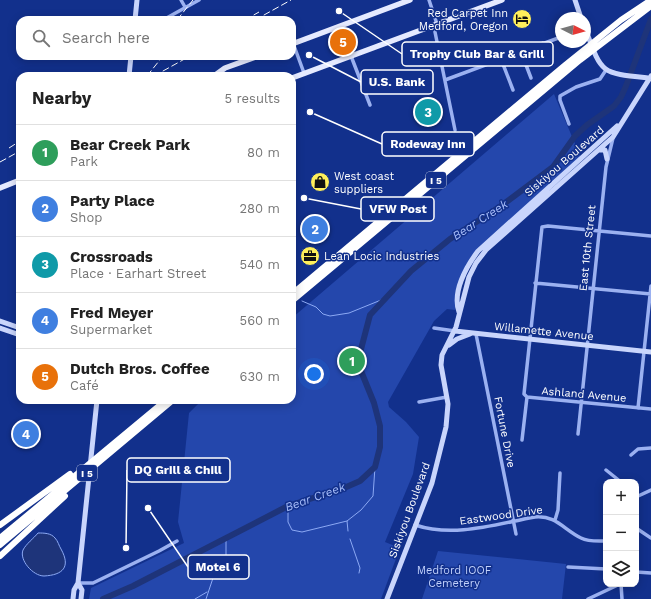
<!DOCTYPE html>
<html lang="en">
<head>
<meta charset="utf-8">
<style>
  :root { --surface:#fff; --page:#f6f6f6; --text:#222; --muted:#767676; --line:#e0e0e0; --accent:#857e3c }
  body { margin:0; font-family:"Work Sans",sans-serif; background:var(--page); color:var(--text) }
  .controls { position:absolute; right:12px; bottom:12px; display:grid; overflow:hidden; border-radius:8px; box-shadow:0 2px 10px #0003 }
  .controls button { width:36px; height:36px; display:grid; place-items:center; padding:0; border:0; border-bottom:1px solid var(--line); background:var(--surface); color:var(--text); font:20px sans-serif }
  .compass { position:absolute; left:555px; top:12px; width:36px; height:36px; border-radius:50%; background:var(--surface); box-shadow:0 2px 10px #0003; rotate:96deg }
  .you { position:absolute; left:314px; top:374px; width:14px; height:14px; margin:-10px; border:3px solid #fff; border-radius:50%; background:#1a73e8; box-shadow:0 0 0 6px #1a73e833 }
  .badge { display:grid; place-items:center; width:26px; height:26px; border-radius:50%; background:var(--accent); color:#fff; font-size:13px; font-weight:700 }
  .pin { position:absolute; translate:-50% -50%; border:2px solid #fff; box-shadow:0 1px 4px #0006 }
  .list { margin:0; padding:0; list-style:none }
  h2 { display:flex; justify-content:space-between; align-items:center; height:52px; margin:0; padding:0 16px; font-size:17px }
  h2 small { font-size:13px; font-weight:400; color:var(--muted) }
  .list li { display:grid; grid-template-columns:26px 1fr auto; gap:12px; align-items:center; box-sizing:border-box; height:56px; padding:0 16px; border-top:1px solid var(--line) }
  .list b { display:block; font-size:15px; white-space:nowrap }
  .list p { margin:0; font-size:13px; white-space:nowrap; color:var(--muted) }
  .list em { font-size:13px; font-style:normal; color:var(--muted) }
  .icon { flex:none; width:22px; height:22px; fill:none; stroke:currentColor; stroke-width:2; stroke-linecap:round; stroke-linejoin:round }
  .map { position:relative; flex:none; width:651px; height:599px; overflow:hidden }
  .search { position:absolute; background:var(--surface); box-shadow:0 2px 10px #0003; left:16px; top:16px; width:280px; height:44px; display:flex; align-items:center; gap:10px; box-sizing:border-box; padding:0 14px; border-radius:12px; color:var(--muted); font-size:15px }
  .panel { position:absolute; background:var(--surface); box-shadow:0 2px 10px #0003; left:16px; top:72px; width:280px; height:332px; border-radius:12px }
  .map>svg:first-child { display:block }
  .green { fill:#2447ac }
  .water { fill:#1e347a; stroke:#8ca9f4 }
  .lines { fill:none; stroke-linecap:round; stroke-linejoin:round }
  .stream { stroke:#8ca9f4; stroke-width:1 }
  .river { stroke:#1e347a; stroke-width:6 }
  .street { stroke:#9bb1f1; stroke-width:3.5 }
  .secondary { stroke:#c9d5fc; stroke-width:5 }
  .primary { stroke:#e5eaff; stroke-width:5.5 }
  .highway { stroke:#fff; stroke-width:6 }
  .rail { stroke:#fff; stroke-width:1; stroke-dasharray:7 3; stroke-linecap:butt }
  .labels { text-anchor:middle; stroke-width:3; stroke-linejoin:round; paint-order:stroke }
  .shield { fill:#12308c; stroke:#b8c1dc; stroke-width:1 }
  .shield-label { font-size:10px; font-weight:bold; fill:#fff }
  .poi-label { font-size:11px; fill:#fff; stroke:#12308c; text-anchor:start }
  .street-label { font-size:11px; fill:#fff; stroke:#12308c }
  .park-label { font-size:11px; fill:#c1d1fc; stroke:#12308c }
  .water-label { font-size:12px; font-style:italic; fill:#a6bcf8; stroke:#12308c }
  .leader { fill:none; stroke:#fff; stroke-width:1.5 }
  .callout-dot { fill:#fff; stroke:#12308c; stroke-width:1.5 }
  .callout { fill:#12308c; stroke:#fff; stroke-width:1.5 }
  .callout-label { font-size:12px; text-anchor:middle; font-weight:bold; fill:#fff }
</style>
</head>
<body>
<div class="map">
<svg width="651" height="599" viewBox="0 0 651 599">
  <rect width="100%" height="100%" fill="#12308c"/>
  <!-- green -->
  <path class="green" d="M554,94L581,158L477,250L456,297L455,310L447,309L434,321L388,402L389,407L406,422L419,437L413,474L385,542L400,548L381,599H89L91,588L184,543L178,522L189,413L202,400H292V318Z
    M438,551L566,564L562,599H422Z"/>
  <!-- water -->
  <path class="water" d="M38,533C44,533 51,533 55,538C58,541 59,546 61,549C71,567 63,575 44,576C33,576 19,560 23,550C26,544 34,538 38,533Z"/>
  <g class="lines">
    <!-- stream -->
    <path class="stream" d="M302,301L316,307L323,314L330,316L349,313L386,298
      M288,506V522L292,530L302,532L347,521
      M348,531L347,521L361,510L373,496L375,467
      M350,539L360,568L359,573
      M195,599L207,592
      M206,599L214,575L222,568L226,560V538"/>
    <!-- river -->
    <path class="river" d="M103,599L133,586L288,506L344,488L360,481L375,467L380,447V426L374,403L361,371L360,353L370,315L411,271L450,239L501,206L553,167L575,136L587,125L614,106L621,97L626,86L651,19"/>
    <!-- street -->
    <path class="street" d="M181,0L185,7
      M429,0L436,21L435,32L455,130
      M163,20L199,0
      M293,43L304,73
      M543,43L550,64
      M521,52L531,78
      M351,56L370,105
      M501,59L513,90
      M445,80L561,37
      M569,124L560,100V96L576,87L600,79L606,70
      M651,236L548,226L542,227L524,394L527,397L651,409
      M535,283L651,294
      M434,328L455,331
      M476,334L516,534
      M419,402L447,397
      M638,408L651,286
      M578,434L606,167L613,138
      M522,440L527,397
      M631,455L638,449L651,448
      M606,470L621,482
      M636,497L651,490
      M555,520L558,510L560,473
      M415,525C455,538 496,524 535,517C556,515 564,530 581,538C589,542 597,541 606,541
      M636,528L651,538
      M568,567L606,569
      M636,572L651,573
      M78,583H93L159,551L177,541
      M621,584L622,599
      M588,599L620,584"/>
    <!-- secondary -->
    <path class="secondary" d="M575,0L581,18
      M135,20L137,0
      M585,28C602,74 600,73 649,78
      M129,76L131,56
      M600,150H605L607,159
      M459,312C452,292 466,267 478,251L617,126
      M0,321L20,328
      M0,328L20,335
      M455,331L651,352
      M449,345L457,339L470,334
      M78,583L82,590L81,599
      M73,599L74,590L78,583L97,400
      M387,599L432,483L446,427L448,404L441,365L442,355L456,327L469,277L476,263L486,250L613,137L651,76"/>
    <!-- primary -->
    <path class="primary" d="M292,44L410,0
      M214,76L225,68L258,56
      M292,78L502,0
      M0,188L20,180"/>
    <!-- highway -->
    <path class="highway" d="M292,294L564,66L621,20L651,0
      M292,301L580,60L651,6
      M0,525L70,474
      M0,538L166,400
      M0,545L173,400
      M0,556L65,496"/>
    <!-- rail -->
    <path class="rail" d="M177,20L193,0
      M245,20L259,12
      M255,20L291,0
      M147,76L163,56
      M154,76L190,56
      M9,148L20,141
      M0,162L20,151"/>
  </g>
  <!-- icons -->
  <defs>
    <symbol id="hotel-disc" viewBox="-11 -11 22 22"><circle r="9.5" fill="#ffef5b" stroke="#12308c"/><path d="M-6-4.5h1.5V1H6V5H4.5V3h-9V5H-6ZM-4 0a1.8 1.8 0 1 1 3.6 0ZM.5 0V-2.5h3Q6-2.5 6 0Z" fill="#111"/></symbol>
    <symbol id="shop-disc" viewBox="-11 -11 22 22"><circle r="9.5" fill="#ffef5b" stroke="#12308c"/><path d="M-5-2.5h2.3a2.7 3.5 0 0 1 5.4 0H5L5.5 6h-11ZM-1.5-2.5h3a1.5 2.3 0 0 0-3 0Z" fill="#111"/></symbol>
    <symbol id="office-disc" viewBox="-11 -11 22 22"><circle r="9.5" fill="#ffef5b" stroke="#12308c"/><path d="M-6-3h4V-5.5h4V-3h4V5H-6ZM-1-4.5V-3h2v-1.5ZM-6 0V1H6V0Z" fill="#111"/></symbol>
  </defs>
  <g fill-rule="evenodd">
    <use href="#hotel-disc" x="511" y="8" width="22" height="22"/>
    <use href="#shop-disc" x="309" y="171" width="22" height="22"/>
    <use href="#office-disc" x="299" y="245" width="22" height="22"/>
  </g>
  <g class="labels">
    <!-- shield labels -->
    <g class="shield">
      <rect x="426" y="172" width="20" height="16" rx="3"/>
      <rect x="77" y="465" width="20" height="16" rx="3"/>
    </g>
    <g class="shield-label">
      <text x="436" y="184">I 5</text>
      <text x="87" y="477">I 5</text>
    </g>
    <!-- poi labels -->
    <g class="poi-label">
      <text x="508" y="17" text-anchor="end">Red Carpet Inn<tspan x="508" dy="13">Medford, Oregon</tspan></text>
      <text x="334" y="180">West coast<tspan x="334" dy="13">suppliers</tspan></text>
      <text x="324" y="260">Lean Locic Industries</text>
    </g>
    <!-- street labels -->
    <g class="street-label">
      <text transform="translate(564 161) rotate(-41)" y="4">Siskiyou Boulevard</text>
      <text transform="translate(587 248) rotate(-84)" y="4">East 10th Street</text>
      <text transform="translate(544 331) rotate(6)" y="4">Willamette Avenue</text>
      <text transform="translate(584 394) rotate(5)" y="4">Ashland Avenue</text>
      <text transform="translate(505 432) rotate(79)" y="4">Fortune Drive</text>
      <text transform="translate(409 510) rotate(-70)" y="4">Siskiyou Boulevard</text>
      <text transform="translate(501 515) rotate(-8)" y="4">Eastwood Drive</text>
    </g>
    <!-- park labels -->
    <g class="park-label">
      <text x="454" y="574">Medford IOOF<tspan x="454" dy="13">Cemetery</tspan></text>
    </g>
    <!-- water labels -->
    <g class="water-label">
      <text transform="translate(480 220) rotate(-33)" y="4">Bear Creek</text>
      <text transform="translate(315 497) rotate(-20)" y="4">Bear Creek</text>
    </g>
  </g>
  <!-- callouts -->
  <path class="leader" d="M339 11L402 54M309 55L361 82M310 112L382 144M304 198L361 209M126 548L127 470M148 508L188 567"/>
  <g class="callout-dot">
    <circle cx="339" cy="11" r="4"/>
    <circle cx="309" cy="55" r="4"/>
    <circle cx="310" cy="112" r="4"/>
    <circle cx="304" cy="198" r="4"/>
    <circle cx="126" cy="548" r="4"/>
    <circle cx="148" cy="508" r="4"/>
  </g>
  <g class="callout">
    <rect x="402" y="42" width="151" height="24" rx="4"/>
    <rect x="361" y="70" width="72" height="24" rx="4"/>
    <rect x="382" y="132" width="92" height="24" rx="4"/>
    <rect x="361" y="197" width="73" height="24" rx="4"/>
    <rect x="127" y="458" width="103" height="24" rx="4"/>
    <rect x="188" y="555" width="61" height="24" rx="4"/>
  </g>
  <g class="callout-label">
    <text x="477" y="58">Trophy Club Bar &amp; Grill</text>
    <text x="397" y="86">U.S. Bank</text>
    <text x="428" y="148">Rodeway Inn</text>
    <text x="398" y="213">VFW Post</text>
    <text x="178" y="474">DQ Grill &amp; Chill</text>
    <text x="218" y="571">Motel 6</text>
  </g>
</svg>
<div class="controls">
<button>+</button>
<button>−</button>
<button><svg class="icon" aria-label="layers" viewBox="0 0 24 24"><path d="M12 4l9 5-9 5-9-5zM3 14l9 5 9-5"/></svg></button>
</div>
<svg class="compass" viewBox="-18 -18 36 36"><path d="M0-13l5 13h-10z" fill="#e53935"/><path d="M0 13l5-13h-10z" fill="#767676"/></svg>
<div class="you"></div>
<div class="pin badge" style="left:352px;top:361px;background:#2e9e5b">1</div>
<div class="pin badge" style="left:315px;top:229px;background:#3f7fe0">2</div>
<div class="pin badge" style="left:428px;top:112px;background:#0f9aa8">3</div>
<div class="pin badge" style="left:26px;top:434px;background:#3f7fe0">4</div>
<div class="pin badge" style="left:343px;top:42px;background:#e8710a">5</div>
<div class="search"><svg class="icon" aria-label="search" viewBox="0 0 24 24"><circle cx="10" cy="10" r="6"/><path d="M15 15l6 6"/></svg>Search here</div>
<section class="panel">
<h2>Nearby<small>5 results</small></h2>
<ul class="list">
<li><span class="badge" style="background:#2e9e5b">1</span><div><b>Bear Creek Park</b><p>Park</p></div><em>80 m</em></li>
<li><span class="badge" style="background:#3f7fe0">2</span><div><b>Party Place</b><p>Shop</p></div><em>280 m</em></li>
<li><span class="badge" style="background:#0f9aa8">3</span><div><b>Crossroads</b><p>Place · Earhart Street</p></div><em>540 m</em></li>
<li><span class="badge" style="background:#3f7fe0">4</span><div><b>Fred Meyer</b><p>Supermarket</p></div><em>560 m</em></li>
<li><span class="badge" style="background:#e8710a">5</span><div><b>Dutch Bros. Coffee</b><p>Café</p></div><em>630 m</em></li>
</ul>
</section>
</div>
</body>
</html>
